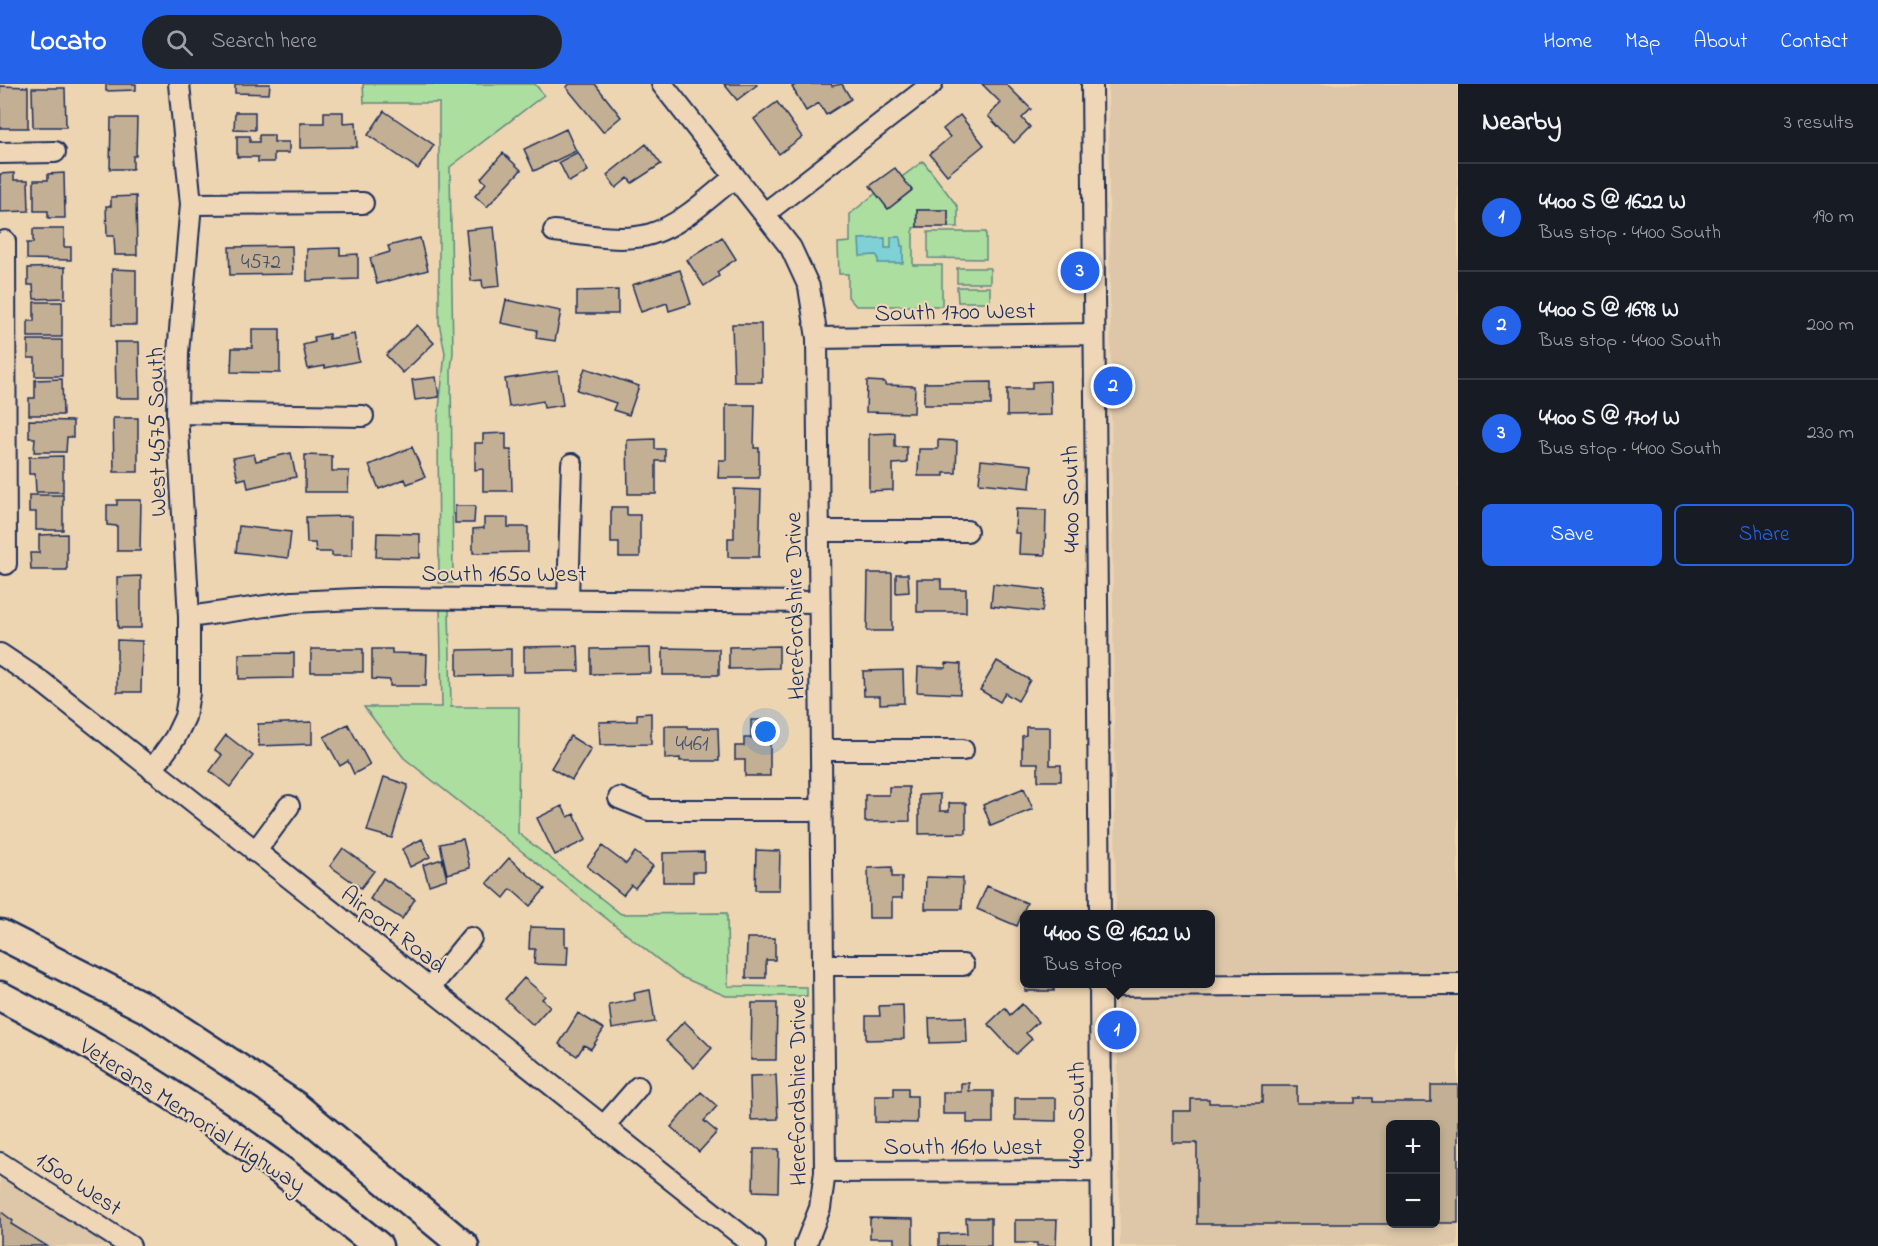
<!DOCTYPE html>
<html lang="en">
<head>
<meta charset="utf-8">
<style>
  :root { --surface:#171b24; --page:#20242c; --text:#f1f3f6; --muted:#9ea1a6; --line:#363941; --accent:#2563eb }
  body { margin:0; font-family:"Indie Flower",sans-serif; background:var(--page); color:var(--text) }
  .controls { position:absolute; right:18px; bottom:18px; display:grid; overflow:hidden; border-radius:9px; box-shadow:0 3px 9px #0003 }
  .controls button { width:54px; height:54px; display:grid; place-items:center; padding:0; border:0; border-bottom:2px solid var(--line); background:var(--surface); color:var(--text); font:30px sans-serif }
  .you { position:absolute; left:766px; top:648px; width:21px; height:21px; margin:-15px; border:4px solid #fff; border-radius:50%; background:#1a73e8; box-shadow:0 0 0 9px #1a73e833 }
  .badge { display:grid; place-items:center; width:39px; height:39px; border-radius:50%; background:var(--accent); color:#fff; font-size:20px; font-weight:700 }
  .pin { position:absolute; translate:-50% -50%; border:3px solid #fff; box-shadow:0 2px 6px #0006 }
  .popup { position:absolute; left:1020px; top:826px; width:195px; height:78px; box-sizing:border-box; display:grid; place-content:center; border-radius:9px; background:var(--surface); filter:drop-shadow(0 2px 4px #0005); font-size:20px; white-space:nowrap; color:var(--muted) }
  .popup b { font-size:22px; color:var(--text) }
  .popup::after { content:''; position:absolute; left:50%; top:100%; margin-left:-12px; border:12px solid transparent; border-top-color:var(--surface) }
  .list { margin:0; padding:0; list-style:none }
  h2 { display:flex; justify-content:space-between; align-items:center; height:78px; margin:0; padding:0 24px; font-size:26px }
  h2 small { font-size:20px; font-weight:400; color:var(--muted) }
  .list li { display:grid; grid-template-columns:39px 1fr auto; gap:18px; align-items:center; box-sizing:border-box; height:108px; padding:0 24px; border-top:2px solid var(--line) }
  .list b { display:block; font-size:22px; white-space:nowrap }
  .list p { margin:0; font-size:20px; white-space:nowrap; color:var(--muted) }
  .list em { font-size:20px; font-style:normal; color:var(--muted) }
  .actions { display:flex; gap:12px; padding:18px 24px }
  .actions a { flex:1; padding:14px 0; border:2px solid var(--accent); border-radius:9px; text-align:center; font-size:21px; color:var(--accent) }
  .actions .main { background:var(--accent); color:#fff }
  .icon { flex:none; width:33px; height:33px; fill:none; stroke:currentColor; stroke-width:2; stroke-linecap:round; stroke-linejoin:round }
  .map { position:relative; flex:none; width:1458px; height:1162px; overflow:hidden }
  header { display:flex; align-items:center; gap:36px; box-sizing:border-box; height:84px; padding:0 30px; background:var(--accent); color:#fff }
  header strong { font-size:28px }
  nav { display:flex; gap:33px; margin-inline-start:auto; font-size:21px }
  .search { width:420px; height:54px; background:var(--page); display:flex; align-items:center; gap:15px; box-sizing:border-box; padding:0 21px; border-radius:33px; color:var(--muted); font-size:22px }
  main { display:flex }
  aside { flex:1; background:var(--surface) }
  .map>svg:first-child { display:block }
  .built { fill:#ddc7a8; fill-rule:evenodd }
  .green { fill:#abde9f; stroke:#63867e; stroke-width:1.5 }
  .water { fill:#7fd1d5; stroke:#5790a5; stroke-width:1.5 }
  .building { fill:#c3af93; stroke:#1b2f5e; stroke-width:1.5 }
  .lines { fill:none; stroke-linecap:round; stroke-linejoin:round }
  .minor-casing { stroke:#1b2f5e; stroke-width:24 }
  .highway-casing { stroke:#1b2f5e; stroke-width:33 }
  .minor { stroke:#eed6b6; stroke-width:20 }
  .highway { stroke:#eed6b6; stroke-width:28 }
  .labels { text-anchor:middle; stroke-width:4.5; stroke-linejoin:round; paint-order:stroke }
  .number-label { font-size:21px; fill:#454f6b }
  .street-label { font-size:24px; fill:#1b2f5e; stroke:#eed6b6 }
</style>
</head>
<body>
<header>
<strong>Locato</strong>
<div class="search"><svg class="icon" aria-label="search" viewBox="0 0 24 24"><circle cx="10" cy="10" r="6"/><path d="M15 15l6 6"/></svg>Search here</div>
<nav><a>Home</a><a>Map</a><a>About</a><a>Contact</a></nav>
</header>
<main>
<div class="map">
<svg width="1458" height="1162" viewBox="0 0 1458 1162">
  <rect width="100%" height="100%" fill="#eed5b2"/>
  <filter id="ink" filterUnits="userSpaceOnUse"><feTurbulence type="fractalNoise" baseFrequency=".0167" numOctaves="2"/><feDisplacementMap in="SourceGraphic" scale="12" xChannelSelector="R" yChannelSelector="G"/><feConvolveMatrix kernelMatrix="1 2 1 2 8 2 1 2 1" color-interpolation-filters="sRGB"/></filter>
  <g filter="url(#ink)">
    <!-- built -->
    <path class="built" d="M1108,0H1458V1162H1120L1117,900H1210V830H1116ZM1390,1040H1436V1140H1390Z
      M0,1090L113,1162H0Z"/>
    <!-- green -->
    <path class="green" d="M363,0H535L544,11L450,83L453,269L451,285L453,499H439L438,334L445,269L439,239V19H364Z
      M923,77L958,123V143H948V126H917V143L913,144V181H942V222H856L848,213V190H839L838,159L850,158V130L876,109L888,125L911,107L902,93Z
      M928,148H986V175L928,174Z
      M957,184H990V199H957Z
      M957,203H990V218H958Z
      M440,524H449L451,623H519L518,749L621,830L727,829L728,902L807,903V912H726L679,892L404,674L364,623H442Z"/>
    <!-- water -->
    <path class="water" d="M891,153H900L901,162H903V179H878V173L876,171L860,172L859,155L885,154V164H891Z"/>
    <!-- building -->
    <path class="building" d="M106,0H136V6L106,7Z
      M235,0H270L269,10L235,9Z
      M570,0H595L621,33L603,48L566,3Z
      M724,0H756L757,1L737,16Z
      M797,0H831L832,2L842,0L851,15L826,31L819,19L806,27L792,3Z
      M982,0H1006L1031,25L1022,34L1030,43L1014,59L988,32L1001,19Z
      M0,2L28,3V44H0Z
      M32,4H65L66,43H33Z
      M777,18L802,53L779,70L754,35Z
      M384,27L434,61L418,85L368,51Z
      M235,28H255V46L234,45Z
      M324,28H343V39L356,38L357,63L300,64V39H324Z
      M960,31L984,61L947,91L930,70L950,53L943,45Z
      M111,34H137L136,72H133V85H110Z
      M566,45L576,67L534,87L524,65Z
      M259,51H274V58H289V69H274V78H258V73H237V52H250V58H259Z
      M646,60L661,80L632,99L628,94L616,104L607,91Z
      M578,68L588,87L569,98L559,78Z
      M503,69L521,86L487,123L475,112L486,99L481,94Z
      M895,84L912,106L888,125L870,102Z
      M14,89V96H28L29,127L0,128V90Z
      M64,89L65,134H48V127H34V96H48V90Z
      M136,112L137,171H115L114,152H107L106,122H111V113Z
      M917,126H948V143H917Z
      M494,143L500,202L483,204L482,196L471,197L466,146Z
      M33,145H64V163H71V176L27,175V159H33Z
      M722,153L736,175L717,188L719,192L704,202L687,176Z
      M420,154L428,186L377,200L370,174L390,168L388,162Z
      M292,162L293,190L230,191L229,163Z
      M340,164V171L358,170V195L307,197V165Z
      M65,183V214L34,215L33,201H28V184Z
      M112,185L136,186V241H112Z
      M680,186L691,220L669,227L667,219L641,228L632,201Z
      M618,206V230H577V207Z
      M506,216L561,227L555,257L536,254L537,246L501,239Z
      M34,218H62V253H28V237H34Z
      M732,240H761L762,298H734Z
      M417,241L434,259L403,289L386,271Z
      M252,245H280V289L231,288L232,264H252Z
      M329,250V255L354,250L359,277L325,284V282L308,285L303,261L315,258L314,253Z
      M28,256H62V292H35V274H28Z
      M115,258H139L140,314H116Z
      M585,284L639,302L629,331L613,326L616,319L577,306Z
      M558,287L563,321L544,324L543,317L509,323L505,295Z
      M436,293L439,313L415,316L412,296Z
      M62,295L63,331H29V314H35V296Z
      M867,297L885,298V301L915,302L914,329L866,328Z
      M1050,297L1051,331L1007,332V305H1032V298Z
      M991,298V321H924V299Z
      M726,321H755L754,364H759V394H718L719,376H726Z
      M113,334H138V388H114Z
      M29,336L73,337V353H67L66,368H34L35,354H29Z
      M506,349V366H511L512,407H483V385L475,386V359H483V350Z
      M895,349V363H907V379L893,380V406L869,407V350Z
      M655,355V365H665V377H656V410H628L627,356Z
      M938,356L957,357L956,389H944V392H918L919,365H938Z
      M412,363L425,393L407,400L405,395L379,405L369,381Z
      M291,369L296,393L248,404L246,394L238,396L233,374L254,370L256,377Z
      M305,371L332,372V387H349L348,408H305Z
      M63,372V408H36L35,390H29V373Z
      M981,376L1032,381L1030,404L979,399Z
      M734,405L761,406L759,473H728V454H734Z
      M29,411H63V446H36V428H29Z
      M117,416H141L140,467H117V442L107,441V421H117Z
      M455,422H475L474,439H455Z
      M611,423H627V431H640V473H619V459H611Z
      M1016,425L1046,426L1045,471L1019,470L1020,449H1015Z
      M352,432V472H332V468H316L315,459H307L306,433Z
      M484,434H508V443H528V468L473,469V445L484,444Z
      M239,442L291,448L288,474L236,468Z
      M377,449L420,450V474L376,473Z
      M67,450V486H31L30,469H39V451Z
      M868,489H892V547H867Z
      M896,490H908L909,508L896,509Z
      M141,492V544H118L117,493Z
      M917,495H941V505H966V528H917Z
      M993,500L1045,506L1042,528L991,522Z
      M117,556L142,557L141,608H117Z
      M578,562L579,587L524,588V563Z
      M779,562V584L729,585V563Z
      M650,564L651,589L591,590V565Z
      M663,564L719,565V591H663Z
      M311,565H363V588H311Z
      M372,565H392V569L427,570L426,602H390V596L372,595Z
      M511,565V591L457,592V566Z
      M294,569V594L239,595V570Z
      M997,577L1030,596L1018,617L1005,609L1000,618L980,606Z
      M946,579L961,580L960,610L917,608L918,583L946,584Z
      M903,586L904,619L880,620V612H864L863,587Z
      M651,629V660L600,661L599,638L637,637V630Z
      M751,636H773V657H770V692H745V676H735V662H744V654H751Z
      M312,638V660L259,662L258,640Z
      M348,640L370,681L354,690L348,677L340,682L324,653Z
      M665,642H687V644H718L719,677H680V674L665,675Z
      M1026,643H1050V681H1061V697H1038V679H1022V652L1026,651Z
      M226,651L253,672L230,703L210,687L222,671L215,666Z
      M570,652L591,665L572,696L551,684Z
      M384,693L408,701L392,754L367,747Z
      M889,703H909L910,737L865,738V711H889Z
      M1024,704L1033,725L991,742L983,721Z
      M940,710V727H949V719H966V749L919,750V711Z
      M562,722L568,733L574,730L586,756L555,771L537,734Z
      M422,755L430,773L410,783L402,765Z
      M463,755L470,784L447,790L440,760Z
      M602,762L626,780L635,768L653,782L635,804L631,801L623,811L587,782Z
      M343,764L374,787L361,804L330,782Z
      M756,766L780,767L779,806H755Z
      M704,768V788H693V798H663V769Z
      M509,774L545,805L530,822L511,805L504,814L487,799Z
      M442,775L447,795L429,801L423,781Z
      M892,783V793H902V814H892V834H869L868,784Z
      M926,793L963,794L962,825H925Z
      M383,794L415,815L402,835L370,815Z
      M987,802L1027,819L1017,842L977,825Z
      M530,843L565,844V862H568L567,881L534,880L535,865H529Z
      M747,854H775V876H766V894H746Z
      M524,894L545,912L542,915L550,922L533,941L505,915Z
      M1025,900H1054V907H1025Z
      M650,906L655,938L612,945L609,921L635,916L634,909Z
      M752,919H777L776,976H751Z
      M1022,920L1038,938L1026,949L1032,955L1016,970L988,940L1005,924L1010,931Z
      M903,921L904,955L866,956V932H880L879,922Z
      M578,929L604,945L591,965L584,961L577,972L559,960Z
      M966,933L967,958L930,959L929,934Z
      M684,937L712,964L694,984L666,957Z
      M776,991L778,1035L751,1036L750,992Z
      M961,999H969V1007H993V1039H967V1030H943V1008H961Z
      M1431,1001H1458V1139H1436V1040H1390V1140H1398H1197V1059H1173V1027H1191V1015H1209V1019H1262V1002H1297V1019H1355V1014H1373V1018H1431Z
      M894,1004H908V1012H917V1039L875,1038V1012H894Z
      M701,1008L717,1022L704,1037L717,1048L699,1068L671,1043Z
      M1015,1014H1056V1037L1015,1036Z
      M754,1065H779L778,1108L753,1107Z
      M0,1127L13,1137L11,1140L47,1162H0Z
      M870,1134L913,1135V1162H894V1154H870Z
      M966,1134H991V1162H939V1150L967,1149Z
      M1015,1136H1057L1056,1162H1037V1159H1015Z"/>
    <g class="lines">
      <defs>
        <path id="minor" d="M662,0L791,164L809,203L817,254L825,1088L820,1124L805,1162
          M1092,0L1100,830
          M0,69L55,68
          M191,120L363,119
          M764,130L932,0
          M554,147C585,150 621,159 651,150C683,140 709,113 735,93
          M5,157L6,480
          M817,254L1094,250
          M177,329L363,332
          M819,447H967
          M568,515L572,380
          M189,533L293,518L377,514L820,518
          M0,570L42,598L755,1162
          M821,666H963
          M152,686L175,654L185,633L189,609V533L177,329L178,269L191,120L179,0
          M619,714L649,726H822
          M255,768L289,722
          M823,881H963
          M1100,900L1102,1162
          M1100,902L1458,900
          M429,905L471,854
          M603,1043L638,1003
          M0,1079L130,1162
          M825,1088L1102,1087"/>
        <path id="highway" d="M0,850L150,926L294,1021L464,1162
          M0,912C135,981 261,1066 378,1162"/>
      </defs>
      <!-- minor casing -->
      <use href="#minor" class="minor-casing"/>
      <!-- highway casing -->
      <use href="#highway" class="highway-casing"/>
      <!-- minor -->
      <use href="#minor" class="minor"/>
      <!-- highway -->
      <use href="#highway" class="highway"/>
    </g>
  </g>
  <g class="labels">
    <!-- number labels -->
    <g class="number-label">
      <text x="261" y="184">4572</text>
      <text x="692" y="666">4461</text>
    </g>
    <!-- street labels -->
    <g class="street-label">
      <text transform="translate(955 227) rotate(-1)" y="8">South 1700 West</text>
      <text transform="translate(156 348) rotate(-91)" y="8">West 4575 South</text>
      <text transform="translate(1070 415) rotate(-91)" y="8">4400 South</text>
      <text x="504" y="497">South 1650 West</text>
      <text transform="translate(794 522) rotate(-91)" y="8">Herefordshire Drive</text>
      <text transform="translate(394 845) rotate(38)" y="8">Airport Road</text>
      <text transform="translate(797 1008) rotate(-90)" y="8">Herefordshire Drive</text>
      <text transform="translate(193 1031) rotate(33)" y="8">Veterans Memorial Highway</text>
      <text transform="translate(1076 1031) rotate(-90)" y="8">4400 South</text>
      <text x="963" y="1070">South 1610 West</text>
      <text transform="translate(79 1099) rotate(33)" y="8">1500 West</text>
    </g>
  </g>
</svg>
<div class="controls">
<button>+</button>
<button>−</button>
</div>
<div class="you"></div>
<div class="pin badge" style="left:1117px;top:946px">1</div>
<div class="popup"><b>4400 S @ 1622 W</b>Bus stop</div>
<div class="pin badge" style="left:1113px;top:302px">2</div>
<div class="pin badge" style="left:1080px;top:187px">3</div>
</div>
<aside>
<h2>Nearby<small>3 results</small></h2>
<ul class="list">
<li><span class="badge">1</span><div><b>4400 S @ 1622 W</b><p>Bus stop · 4400 South</p></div><em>190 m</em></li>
<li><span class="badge">2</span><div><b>4400 S @ 1698 W</b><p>Bus stop · 4400 South</p></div><em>200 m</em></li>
<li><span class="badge">3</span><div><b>4400 S @ 1701 W</b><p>Bus stop · 4400 South</p></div><em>230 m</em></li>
</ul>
<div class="actions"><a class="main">Save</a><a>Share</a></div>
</aside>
</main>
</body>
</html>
